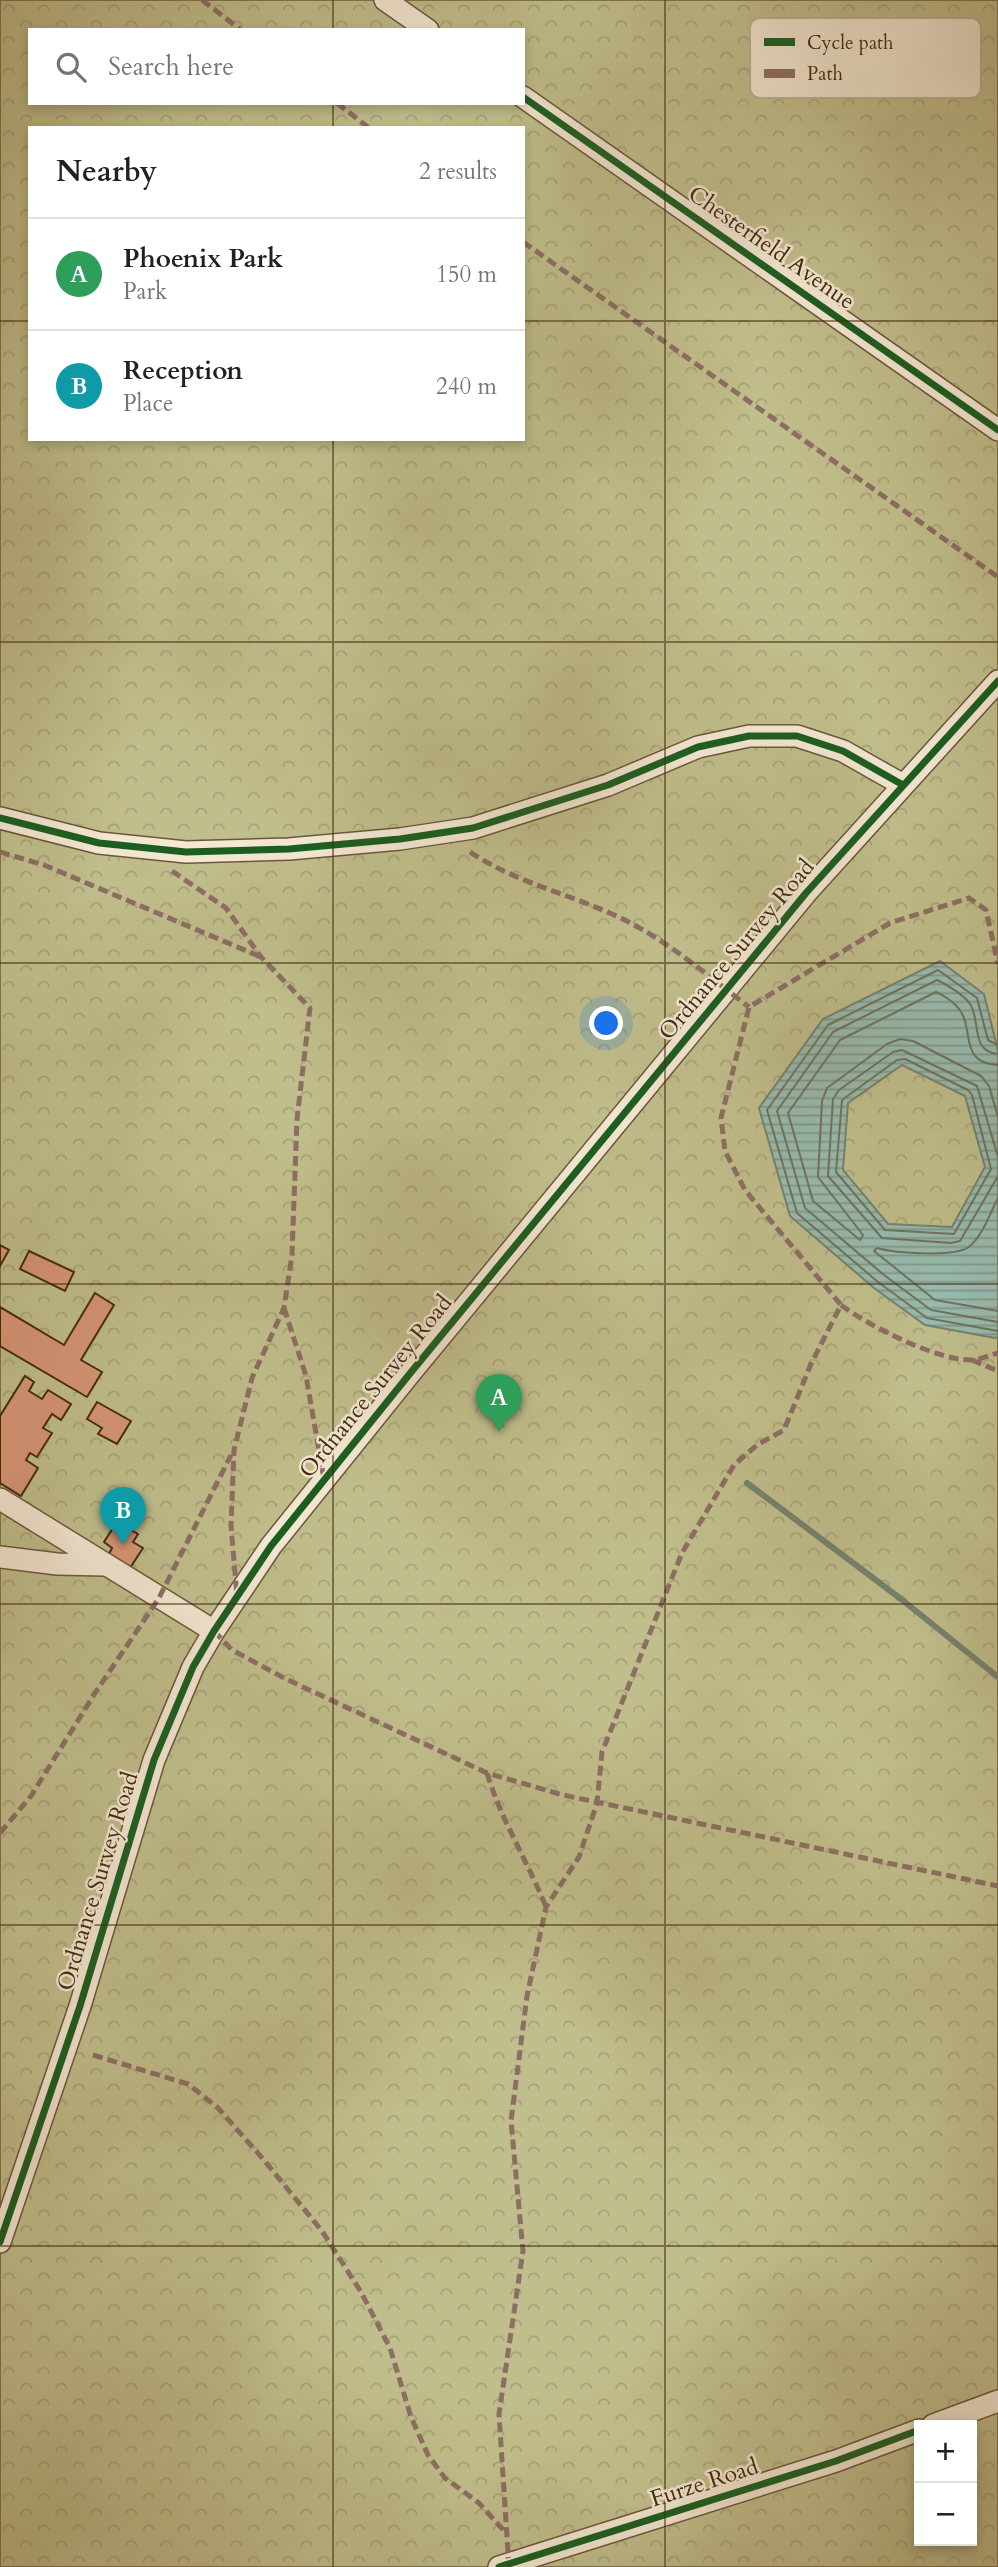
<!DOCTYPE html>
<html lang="en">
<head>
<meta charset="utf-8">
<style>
  :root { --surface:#fff; --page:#f2f2f2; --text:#202124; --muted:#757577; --line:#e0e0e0; --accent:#8f2418 }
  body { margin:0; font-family:Cardo,serif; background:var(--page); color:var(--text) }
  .controls { position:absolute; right:21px; bottom:21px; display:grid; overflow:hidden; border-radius:0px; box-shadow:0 4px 10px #0003 }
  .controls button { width:63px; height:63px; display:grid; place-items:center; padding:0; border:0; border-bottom:2px solid var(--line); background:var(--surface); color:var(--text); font:35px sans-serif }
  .you { position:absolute; left:607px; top:1024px; width:24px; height:24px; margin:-18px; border:5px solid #fff; border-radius:50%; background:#1a73e8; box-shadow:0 0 0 10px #1a73e833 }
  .badge { display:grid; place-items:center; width:46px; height:46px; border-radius:50%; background:var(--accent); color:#fff; font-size:23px; font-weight:700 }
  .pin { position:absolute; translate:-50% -58px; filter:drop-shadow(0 2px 4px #0008) }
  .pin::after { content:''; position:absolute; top:37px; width:24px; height:21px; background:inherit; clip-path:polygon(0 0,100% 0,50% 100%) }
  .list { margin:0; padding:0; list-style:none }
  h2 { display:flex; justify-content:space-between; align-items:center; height:91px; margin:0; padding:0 28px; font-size:30px }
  h2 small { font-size:23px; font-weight:400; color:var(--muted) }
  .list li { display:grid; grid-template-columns:46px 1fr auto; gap:21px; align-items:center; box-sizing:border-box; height:112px; padding:0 28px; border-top:2px solid var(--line) }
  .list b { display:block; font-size:26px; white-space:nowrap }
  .list p { margin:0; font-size:23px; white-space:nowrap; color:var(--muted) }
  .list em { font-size:23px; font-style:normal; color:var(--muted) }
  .icon { flex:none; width:38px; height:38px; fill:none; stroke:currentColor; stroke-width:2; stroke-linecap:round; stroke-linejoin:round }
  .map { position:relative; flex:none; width:998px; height:2567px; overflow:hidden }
  .search { position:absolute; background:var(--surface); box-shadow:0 4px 10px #0003; left:28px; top:28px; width:497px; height:77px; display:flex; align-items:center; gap:18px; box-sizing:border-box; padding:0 24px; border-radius:0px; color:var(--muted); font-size:26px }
  .panel { position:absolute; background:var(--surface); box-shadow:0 4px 10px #0003; left:28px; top:126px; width:497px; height:315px; border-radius:0px }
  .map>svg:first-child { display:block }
  .park { fill:url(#park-crowns); stroke:#81744c; stroke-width:2; fill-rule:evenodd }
  .water { fill:url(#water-rules); stroke:#76826f; stroke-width:2; fill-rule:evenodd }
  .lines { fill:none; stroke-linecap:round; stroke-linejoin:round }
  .shore { stroke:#6e735e; stroke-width:2 }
  .stream { stroke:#76826f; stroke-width:6 }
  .building { fill:#d79575; stroke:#422a0d; stroke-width:2 }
  .minor-casing { stroke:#6d5639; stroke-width:24 }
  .minor { stroke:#f4e8d4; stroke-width:21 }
  .quiet { stroke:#8d6e63; stroke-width:5; stroke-dasharray:10 5; stroke-linecap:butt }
  .cycleway-casing { stroke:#f4e8d4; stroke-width:11 }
  .cycleway { stroke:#1b5e20; stroke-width:7 }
  .grid { fill:none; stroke:#422a0d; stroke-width:2; stroke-opacity:0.55 }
  .labels { text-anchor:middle; stroke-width:5; stroke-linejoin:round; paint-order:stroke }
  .street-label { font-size:23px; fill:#422a0d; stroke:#f4e8d4 }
  .key { fill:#f4e8d4; stroke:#bfaf98; stroke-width:2 }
  .key-label { font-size:19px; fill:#422a0d }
</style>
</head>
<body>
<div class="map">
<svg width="998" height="2567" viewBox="0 0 998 2567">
  <defs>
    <pattern id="park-crowns" width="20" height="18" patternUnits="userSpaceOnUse" patternTransform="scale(1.75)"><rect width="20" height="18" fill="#c0be8c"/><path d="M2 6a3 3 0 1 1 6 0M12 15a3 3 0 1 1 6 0" fill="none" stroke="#a6a378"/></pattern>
    <pattern id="water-rules" width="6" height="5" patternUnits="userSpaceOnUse" patternTransform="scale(1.75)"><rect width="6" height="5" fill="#99bcb0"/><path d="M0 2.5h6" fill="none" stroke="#7e998e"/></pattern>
  </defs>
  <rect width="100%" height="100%" fill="#eedcbd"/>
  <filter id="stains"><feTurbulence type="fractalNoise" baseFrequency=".00286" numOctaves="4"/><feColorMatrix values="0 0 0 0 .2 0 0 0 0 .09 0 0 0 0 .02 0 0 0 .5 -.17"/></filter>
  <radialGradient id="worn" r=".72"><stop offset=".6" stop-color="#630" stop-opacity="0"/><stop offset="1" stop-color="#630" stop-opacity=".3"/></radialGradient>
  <!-- park -->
  <path class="park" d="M0,0H998V2567H0ZM30,30H523V103H30ZM30,128H523V439H30ZM919,2425H972V2541H919Z"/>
  <!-- water -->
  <path class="water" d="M940,961L984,994L998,1051V1337L995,1338L925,1325L874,1288L790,1216L759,1108L823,1019ZM902,1065L965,1096L985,1167L952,1227L888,1224L843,1170L848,1103Z"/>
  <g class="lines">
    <!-- shore -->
    <path class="shore" d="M998,1045L988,1040L977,998L938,970L828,1025L767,1110L797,1213L878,1282L927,1318L998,1331
      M998,1054C970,1052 981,1020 970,1004C964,995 946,984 937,980L833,1032L777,1111L805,1208L884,1275L931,1310L998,1322
      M905,1059L968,1090L972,1095L991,1169L954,1234L885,1230L836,1172L842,1100L897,1060Z
      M998,1065C958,1063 975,1029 959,1009C954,1002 943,995 936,992L840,1040L788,1113L813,1201L860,1240L863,1235L818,1177L822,1101L827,1088L887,1044L900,1039L913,1041L981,1076L989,1086L998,1117
      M998,1157L977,1086L902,1050L893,1052L839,1090L833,1099L828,1176L882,1238L951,1243L960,1241L998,1176
      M998,1198C990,1213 983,1235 970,1246C957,1258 895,1253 877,1248L874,1251L935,1300L998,1311"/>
    <!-- stream -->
    <path class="stream" d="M747,1483L901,1599L998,1677"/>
  </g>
  <!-- building -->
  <path class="building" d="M0,1245L9,1250L0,1266Z
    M29,1251L74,1272L65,1291L20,1269Z
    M95,1293L114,1305L81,1360L102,1372L87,1397L0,1346V1307L64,1345Z
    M25,1376L34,1382L29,1391L42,1399L48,1390L71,1404L61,1420L52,1414L43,1428L52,1433L37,1457L30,1453L26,1460L38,1468L21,1496L0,1483V1416Z
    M97,1402L131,1421L117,1444L98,1434L102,1428L87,1419Z
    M124,1526L138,1534L133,1542L143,1548L130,1568L109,1554L112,1548L104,1542L113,1528L120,1533Z"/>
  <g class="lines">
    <defs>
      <path id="minor" d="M385,0L428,30
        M523,97L998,430
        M0,818L99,843L186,852L289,849L400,839L473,828L608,785L698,747L749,736H797L843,751L903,785
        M0,1499L214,1631
        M0,1557L57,1564L105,1565
        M0,2242L80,2006L154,1760L193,1667L214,1631L271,1546L412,1371L806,893L998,681
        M933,2425L998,2401
        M499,2567L836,2461L919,2430"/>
    </defs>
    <!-- minor casing -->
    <use href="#minor" class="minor-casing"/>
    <!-- minor -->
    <use href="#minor" class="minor"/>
    <!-- quiet -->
    <path class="quiet" d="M202,0L241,30
      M337,103L369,128
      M523,242L998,577
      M0,852L44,865L261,957
      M470,852C515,882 563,892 612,914C664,937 704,973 749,1007
      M172,871L226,908L261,957L310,1008L297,1119L292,1255L284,1308L252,1378L234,1450L231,1526L237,1596
      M841,1305C869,1326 936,1360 971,1360C980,1360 990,1355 998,1353
      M284,1308L306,1376L324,1479
      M972,1360L998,1371
      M214,1631L232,1650L286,1679L487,1773L563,1795L998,1886
      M487,1773C501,1820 528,1862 546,1907
      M0,1833L31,1796L95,1693L159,1598L231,1455
      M93,2055L188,2084L218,2108L263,2159L322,2231L361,2292L390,2348L411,2417L428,2455L445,2478L479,2503L506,2533
      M509,2567L499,2414L523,2251L511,2121L527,1996L546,1907L579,1857L597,1803L602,1752L682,1553L734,1465L757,1445L784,1430L811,1364L841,1305L745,1190L725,1151L721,1118L749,1007L890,923L969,898L986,910L998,964"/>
    <defs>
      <path id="cycleway" d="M523,97L998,430
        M0,818L99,843L186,852L289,849L400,839L473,828L608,785L698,747L749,736H797L843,751L903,785
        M0,2242L80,2006L154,1760L193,1667L214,1631L271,1546L412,1371L806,893L998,681
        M499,2567L836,2461L919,2430"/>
    </defs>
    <!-- cycleway casing -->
    <use href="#cycleway" class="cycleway-casing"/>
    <!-- cycleway -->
    <use href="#cycleway" class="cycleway"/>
  </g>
  <!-- grid -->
  <path class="grid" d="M333,0V30M665,0V2567M333,103V128M0,321H30M523,321H998M333,439V2567M0,642H998M0,963H998M0,1284H998M0,1604H998M0,1925H998M0,2246H998"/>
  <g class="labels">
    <!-- street labels -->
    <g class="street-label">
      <text transform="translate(772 247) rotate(35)" y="8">Chesterfield Avenue</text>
      <text transform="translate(736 949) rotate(-50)" y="8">Ordnance Survey Road</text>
      <text transform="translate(375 1386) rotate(-51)" y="8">Ordnance Survey Road</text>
      <text transform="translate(97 1881) rotate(-73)" y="8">Ordnance Survey Road</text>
      <text transform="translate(704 2482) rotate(-18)" y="8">Furze Road</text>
    </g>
  </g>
  <!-- legend -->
  <rect x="750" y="18" width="231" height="80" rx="10" class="key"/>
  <rect x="764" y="38" width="31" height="8" fill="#1b5e20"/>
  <rect x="764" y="69" width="31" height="9" fill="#8d6e63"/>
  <g class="key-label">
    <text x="807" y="49">Cycle path</text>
    <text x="807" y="80">Path</text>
  </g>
  <rect width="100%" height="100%" filter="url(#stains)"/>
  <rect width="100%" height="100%" fill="url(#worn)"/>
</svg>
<div class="controls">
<button>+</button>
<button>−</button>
</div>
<div class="you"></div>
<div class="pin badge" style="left:499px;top:1432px;background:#2e9e5b">A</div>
<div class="pin badge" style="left:123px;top:1545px;background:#0f9aa8">B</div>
<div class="search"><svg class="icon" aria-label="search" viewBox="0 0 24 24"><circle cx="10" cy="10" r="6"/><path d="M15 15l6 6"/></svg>Search here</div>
<section class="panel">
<h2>Nearby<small>2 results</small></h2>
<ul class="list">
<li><span class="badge" style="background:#2e9e5b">A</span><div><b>Phoenix Park</b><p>Park</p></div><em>150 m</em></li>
<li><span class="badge" style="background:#0f9aa8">B</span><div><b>Reception</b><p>Place</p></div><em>240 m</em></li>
</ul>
</section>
</div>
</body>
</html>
